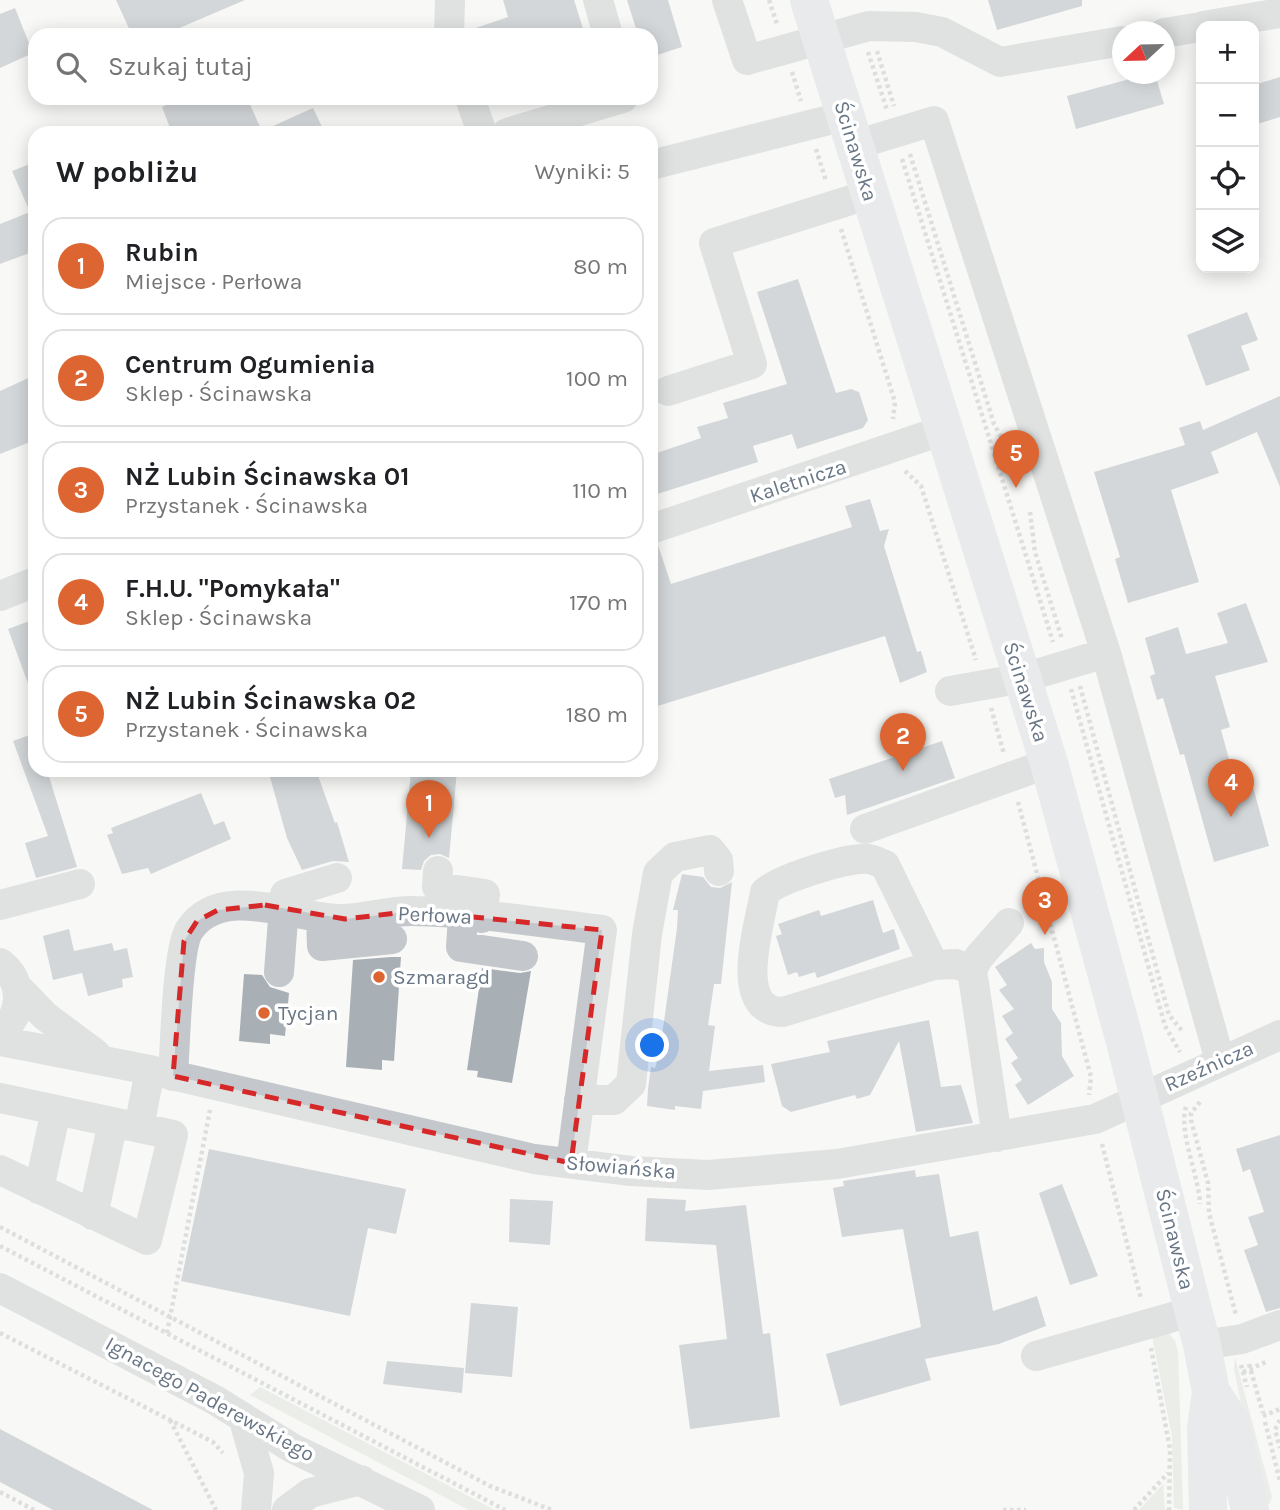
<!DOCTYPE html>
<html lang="pl">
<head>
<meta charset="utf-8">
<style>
  :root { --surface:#fff; --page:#f6f6f6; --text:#202124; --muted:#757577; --line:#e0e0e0; --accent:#dc6532 }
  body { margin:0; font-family:Karla,sans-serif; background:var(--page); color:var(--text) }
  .controls { position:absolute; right:21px; top:21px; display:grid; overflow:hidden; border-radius:14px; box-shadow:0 4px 18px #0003 }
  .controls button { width:63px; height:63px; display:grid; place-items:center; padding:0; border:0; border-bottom:2px solid var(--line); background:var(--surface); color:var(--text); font:35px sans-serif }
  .compass { position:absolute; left:1112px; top:21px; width:63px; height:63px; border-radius:50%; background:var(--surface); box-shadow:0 4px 18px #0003; rotate:248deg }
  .you { position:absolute; left:653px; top:1046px; width:24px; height:24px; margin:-18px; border:5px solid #fff; border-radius:50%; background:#1a73e8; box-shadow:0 0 0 10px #1a73e833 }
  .badge { display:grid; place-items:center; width:46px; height:46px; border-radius:50%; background:var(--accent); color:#fff; font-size:23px; font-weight:700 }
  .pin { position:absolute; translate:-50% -58px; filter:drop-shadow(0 2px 4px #0008) }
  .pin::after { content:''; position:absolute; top:37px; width:24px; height:21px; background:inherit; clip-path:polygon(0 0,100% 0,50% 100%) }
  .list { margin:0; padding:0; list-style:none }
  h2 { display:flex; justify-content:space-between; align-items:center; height:91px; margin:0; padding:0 28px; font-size:30px }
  h2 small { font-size:23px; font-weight:400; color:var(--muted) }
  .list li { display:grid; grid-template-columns:46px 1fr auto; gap:21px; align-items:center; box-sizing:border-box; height:98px; margin:0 14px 14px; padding:0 14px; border:2px solid var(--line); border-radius:21px }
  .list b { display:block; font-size:26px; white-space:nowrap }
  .list p { margin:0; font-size:23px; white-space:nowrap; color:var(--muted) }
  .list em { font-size:23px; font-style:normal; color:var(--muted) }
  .icon { flex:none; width:38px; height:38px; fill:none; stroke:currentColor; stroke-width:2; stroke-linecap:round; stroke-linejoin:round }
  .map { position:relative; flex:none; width:1280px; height:1510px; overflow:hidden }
  .search { position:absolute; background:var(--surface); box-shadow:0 4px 18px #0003; left:28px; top:28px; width:630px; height:77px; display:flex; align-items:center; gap:18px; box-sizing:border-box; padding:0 24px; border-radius:21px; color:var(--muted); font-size:26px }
  .panel { position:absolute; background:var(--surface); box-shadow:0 4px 18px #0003; left:28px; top:126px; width:630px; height:651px; border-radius:21px }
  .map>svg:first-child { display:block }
  .green { fill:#d9dfd7 }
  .building { fill:#a8b0b6 }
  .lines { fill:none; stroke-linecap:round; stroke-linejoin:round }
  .path { stroke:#bcbec1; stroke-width:4.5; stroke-dasharray:3.5 3.5; stroke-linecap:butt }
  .minor { stroke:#c4c7cb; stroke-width:30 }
  .major { stroke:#d5d9dd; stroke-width:38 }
  .marked { fill:none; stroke:#d62828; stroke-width:5; stroke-dasharray:14 9; stroke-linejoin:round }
  .poi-dot { fill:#dc6532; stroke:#fff; stroke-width:2.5 }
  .labels { text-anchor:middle; stroke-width:7; stroke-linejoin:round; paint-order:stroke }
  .street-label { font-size:21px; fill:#687685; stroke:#fff }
  .poi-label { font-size:21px; fill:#687685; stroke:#fff; text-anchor:start }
</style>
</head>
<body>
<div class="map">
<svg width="1280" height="1510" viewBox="0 0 1280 1510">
  <rect width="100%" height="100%" fill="#f8f8f6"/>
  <!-- green -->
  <path class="green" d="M1151,1331H1167L1175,1341L1178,1352L1183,1510L1174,1508L1172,1436Z
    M1235,1357L1272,1497L1270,1503L1262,1507L1234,1369Z
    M260,1387L495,1510H469L250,1395Z
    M1163,1484L1165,1510H1139Z"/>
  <!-- building -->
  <path class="building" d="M116,0H245L163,35H132Z
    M503,0H574L585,35H467V31L508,17Z
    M627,0H668L682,47L651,57V35H638Z
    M988,0H1082V6L997,30Z
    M15,8L33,53L0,68V14Z
    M1148,74H1155L1164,104L1076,129L1067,96Z
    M1280,77V117L1254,125V85Z
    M181,98H247L262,131L313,108L325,133H234L231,126L216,133H172L162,107Z
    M35,162V251L0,264V224L30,212L12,171Z
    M798,279L836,393L851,389L859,392L868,420L863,428L797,449L792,434L753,446L758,462L651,496V455L701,438L697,427L728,418L723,403L787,384L757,292Z
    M1247,312L1258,340L1241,346L1250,370L1206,386L1187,335Z
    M35,375V440L0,454V391Z
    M1280,396V487L1257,432L1211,452L1219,473L1171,490L1199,582L1128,603L1115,559L1120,557L1094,472L1185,445L1179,428L1200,421L1203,430Z
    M870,499L880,531L889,529L884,546L917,652L921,651L927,672L900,683L885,636L651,708V546L658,545L671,584L852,527L845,506Z
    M1246,603L1268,662L1215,676L1230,727L1221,730L1234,777L1249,772L1269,846L1214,862L1184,754L1180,755L1163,698L1157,700L1150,676L1155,674L1145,638L1178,627L1186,654L1228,643L1217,613Z
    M35,619V696L33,697L8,629Z
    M35,733V770H47L77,867L36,878L25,843L48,836L13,741Z
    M942,741L955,778L847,815L845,795L835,798L829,779Z
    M268,770H316L335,823L337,822L349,862L333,861L302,870L287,838Z
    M411,770H457L449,858L440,854L431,855L424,861L421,870L402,869Z
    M201,793L214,825L224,821L231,839L151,874L148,868L122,874L107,835L113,833L111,828Z
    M682,874L703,877L711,887L720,888L732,882L721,984H714L708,1025L715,1026L709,1071L763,1065L765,1082L703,1091L701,1109L675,1106V1110L647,1106L648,1089L651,1067L655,1068L660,1050L677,928L678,910H673Z
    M873,900L883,933L894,929L900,949L817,978L815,972L799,977L797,972L788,975L776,936L782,934L778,924L819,910L821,916Z
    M69,929L74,951L112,943L114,951L127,948L133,977L122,979L123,987L88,996L82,973L53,980L43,936Z
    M1031,943L1035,949L1044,948V962L1052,982V1009L1061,1023L1062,1056L1074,1076L1028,1105L1015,1085L1022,1080L1011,1063L1018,1058L1005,1039L1013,1033L1002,1016L1014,1009L999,990L1007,985L995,967Z
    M391,957H401L394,1061L382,1060V1070L346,1067L353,960Z
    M482,968L520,973L531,971L512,1083L477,1077L478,1071L467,1070Z
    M244,974L262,975L270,987L289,993L285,1036L270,1034V1044L239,1041Z
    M929,1020L941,1087L961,1085L973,1123L916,1132L899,1041L870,1095L857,1099L855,1095L791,1112L782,1106L771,1064L830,1052L827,1041Z
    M1280,1135V1308L1266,1312L1244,1250L1258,1245L1248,1217L1264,1212L1250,1169L1243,1172L1236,1149Z
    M209,1149L406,1189L396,1234L368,1228L350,1316L181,1281Z
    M915,1170L916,1177L939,1174L950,1237L978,1231L993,1311L1037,1296L1046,1326L999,1344L925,1359L931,1380L840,1406L826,1354L921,1327L903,1229L842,1237L833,1188L844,1186L843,1181Z
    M1062,1184L1098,1276L1070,1285L1039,1193Z
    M647,1198L686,1200L685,1211L746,1205L763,1334L770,1333L780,1417L690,1429L679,1345L727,1339L716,1245L645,1241Z
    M510,1199L553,1201L550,1245L509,1242Z
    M471,1303L518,1307L512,1377L465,1373Z
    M387,1361L464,1368L462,1393L383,1384Z
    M0,1429L153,1510H53L0,1482Z"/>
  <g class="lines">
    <!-- path -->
    <path class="path" d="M769,0L777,24
      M877,51L894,106
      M868,52L887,110
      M792,72L801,101
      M816,149L826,181
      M910,154L994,424L1012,457
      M902,159L1053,642
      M841,229L895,402L893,419
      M905,471L921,486L976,660
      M1030,512L1035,552L1062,639
      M1080,686L1169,1015L1183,1032
      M1071,689L1165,1026L1180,1052
      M991,708L1004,754
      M1018,802L1091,1077L1089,1095
      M1200,1102L1191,1113V1120L1208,1183L1209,1213L1236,1315
      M1186,1107C1178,1131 1199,1176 1200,1204
      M1102,1144L1141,1299
      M0,1227L490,1486L552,1510
      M0,1246L505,1510
      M0,1333L213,1442L223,1453
      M167,1333L210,1110
      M1151,1348L1170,1449L1169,1510
      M1249,1364L1263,1413
      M1241,1365L1247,1387
      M1243,1372L1268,1361
      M1263,1416L1280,1409
      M170,1420L216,1510
      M1280,1420L1275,1430L1280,1448
      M1265,1422L1280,1481
      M0,1492L34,1510
      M1003,1510H1026
      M1134,1510L1168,1473"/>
    <!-- minor -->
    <path class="minor" d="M598,0L608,35
      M727,0L747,60L869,26L916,27L942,32L1000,62L1122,41
      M1203,26L1280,13
      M1164,33L1201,27
      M449,35L450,0
      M470,98L482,133
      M507,133L623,98
      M855,145L934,121L1106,653L1220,1061
      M651,165L845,116
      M668,391L752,364L714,243L870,194
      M651,529L944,430
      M0,596L35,582
      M950,691L1023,678L1106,653
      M865,829L1049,763
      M438,871L437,887L485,894L482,918
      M0,905L80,884
      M463,916L461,947L523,956
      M321,919L322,946L392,939
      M0,963C25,982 23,1014 0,1034
      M934,965L885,865C880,863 874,860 869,859C848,857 781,878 765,892C760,924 731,1012 783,1012L934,965L956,964L972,970
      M279,972L285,894L337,878
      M17,987L45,1016L96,1054
      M0,1041L150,1070L534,1159L631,1171L708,1175L837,1164L1095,1119L1280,1035
      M173,1076C175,1049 177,946 190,929C223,882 298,920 342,919C365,919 387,911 411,911C474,912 539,922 602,930L571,1163
      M0,1098L173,1135L147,1240L0,1170
      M579,1100H614L631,1084L647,934L658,873L675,857L710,850L718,860L719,871
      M139,1128L150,1070
      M997,1137L972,970L979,957L1009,923
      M39,1189L56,1110
      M93,1215L113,1122
      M0,1288L215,1400L292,1448L420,1510
      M1202,1345L1242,1339L1280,1325
      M1036,1356L1194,1311
      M243,1417L259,1473L256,1510
      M287,1510L310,1493L361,1480"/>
    <!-- major -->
    <path class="major" d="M809,0L1049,763L1124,1038L1202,1345L1211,1392L1206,1428L1208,1510
      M1211,1392L1230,1421L1250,1510"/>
  </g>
  <!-- marked area -->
  <path d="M0 0H1280V1510H0ZM265,905L345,919L414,911L602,930L571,1163L173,1076L184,941L197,921L218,910Z" fill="#f8f8f6" fill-opacity=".55" fill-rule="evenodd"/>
  <path class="marked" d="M265,905L345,919L414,911L602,930L571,1163L173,1076L184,941L197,921L218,910Z"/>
  <!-- markers -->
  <g class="poi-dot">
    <circle cx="379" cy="977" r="7"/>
    <circle cx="264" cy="1013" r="7"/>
  </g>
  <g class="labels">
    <!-- street labels -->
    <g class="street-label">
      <text transform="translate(856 151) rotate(73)" y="7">Ścinawska</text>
      <text transform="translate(798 481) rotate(-18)" y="7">Kaletnicza</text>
      <text transform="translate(1026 692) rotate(72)" y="7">Ścinawska</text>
      <text transform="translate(435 915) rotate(3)" y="7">Perłowa</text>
      <text transform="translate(1209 1066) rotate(-24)" y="7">Rzeźnicza</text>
      <text transform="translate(621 1167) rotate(5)" y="7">Słowiańska</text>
      <text transform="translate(1175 1239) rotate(76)" y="7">Ścinawska</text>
      <text transform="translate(210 1399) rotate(29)" y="7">Ignacego Paderewskiego</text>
    </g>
    <!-- poi labels -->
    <g class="poi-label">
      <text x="393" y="984">Szmaragd</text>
      <text x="278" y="1020">Tycjan</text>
    </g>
  </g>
</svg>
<div class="controls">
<button>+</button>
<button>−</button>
<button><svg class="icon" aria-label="locate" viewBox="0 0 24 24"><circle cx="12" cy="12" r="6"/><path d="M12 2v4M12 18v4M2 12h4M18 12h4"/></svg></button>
<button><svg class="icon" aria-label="layers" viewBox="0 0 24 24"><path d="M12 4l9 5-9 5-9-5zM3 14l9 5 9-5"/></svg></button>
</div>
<svg class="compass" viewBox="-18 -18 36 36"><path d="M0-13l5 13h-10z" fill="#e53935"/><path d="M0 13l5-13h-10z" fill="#757577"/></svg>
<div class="you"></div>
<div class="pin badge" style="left:429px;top:838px">1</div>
<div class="pin badge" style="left:903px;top:771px">2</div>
<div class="pin badge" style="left:1045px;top:935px">3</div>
<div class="pin badge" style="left:1231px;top:817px">4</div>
<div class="pin badge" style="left:1016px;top:488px">5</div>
<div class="search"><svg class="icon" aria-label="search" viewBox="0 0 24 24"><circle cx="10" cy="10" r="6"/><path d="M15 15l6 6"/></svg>Szukaj tutaj</div>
<section class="panel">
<h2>W pobliżu<small>Wyniki: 5</small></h2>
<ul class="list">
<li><span class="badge">1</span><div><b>Rubin</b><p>Miejsce · Perłowa</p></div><em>80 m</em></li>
<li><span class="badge">2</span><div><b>Centrum Ogumienia</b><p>Sklep · Ścinawska</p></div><em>100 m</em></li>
<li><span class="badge">3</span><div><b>NŻ Lubin Ścinawska 01</b><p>Przystanek · Ścinawska</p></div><em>110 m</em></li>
<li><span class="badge">4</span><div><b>F.H.U. &quot;Pomykała&quot;</b><p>Sklep · Ścinawska</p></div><em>170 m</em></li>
<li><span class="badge">5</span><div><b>NŻ Lubin Ścinawska 02</b><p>Przystanek · Ścinawska</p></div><em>180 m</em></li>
</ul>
</section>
</div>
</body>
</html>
